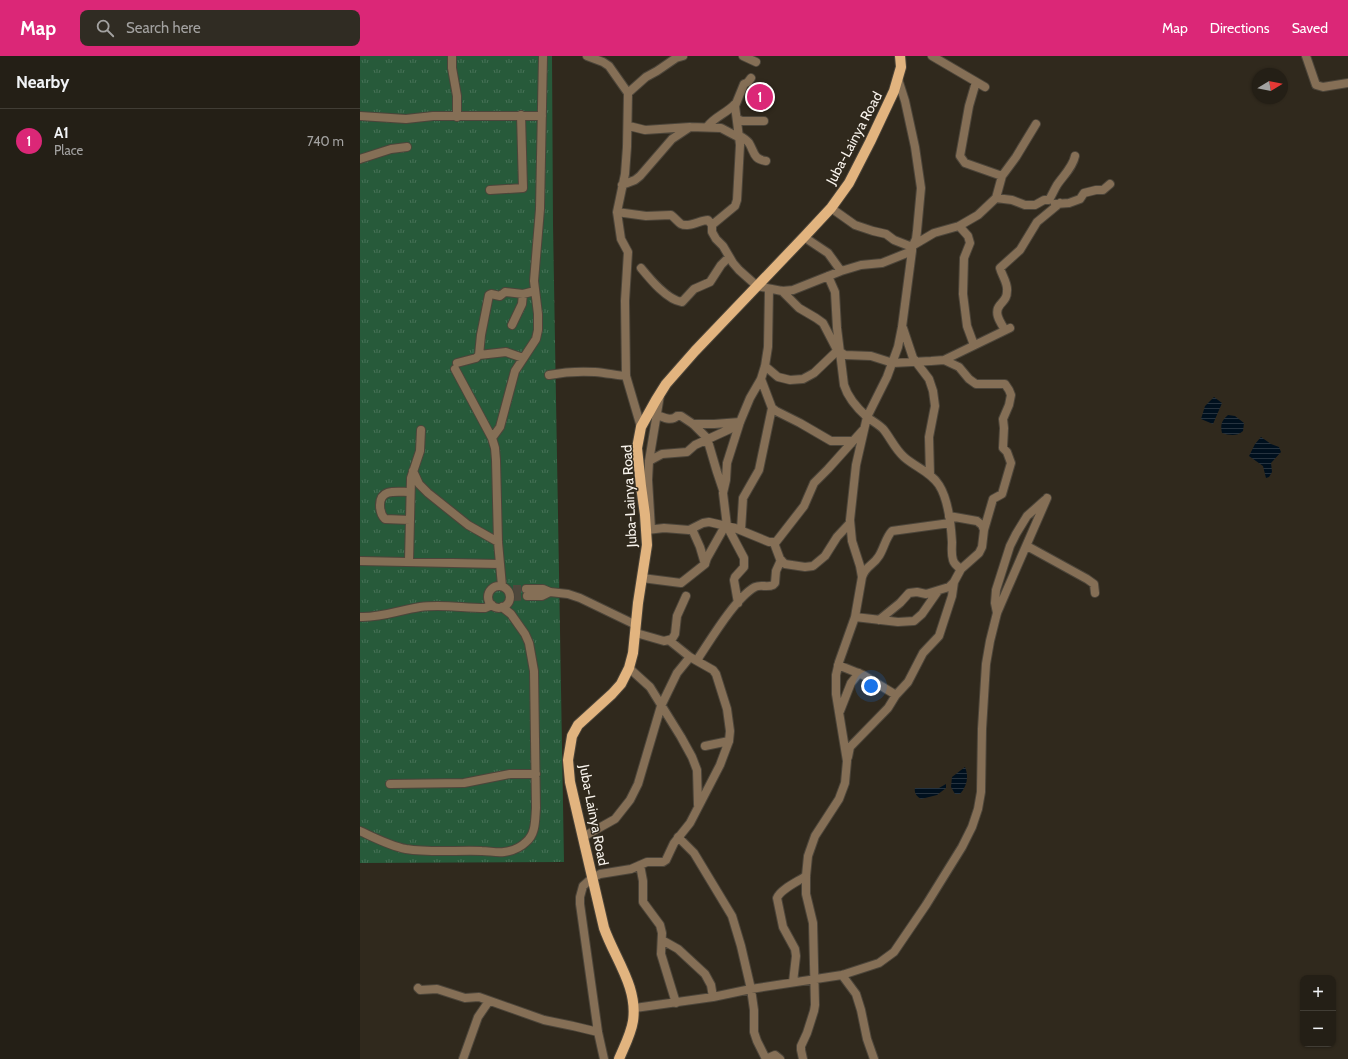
<!DOCTYPE html>
<html lang="en">
<head>
<meta charset="utf-8">
<style>
  :root { --surface:#241f16; --page:#302c23; --text:#f1f3f6; --muted:#a3a2a1; --line:#413d35; --accent:#db2777 }
  body { margin:0; font-family:Cabin,sans-serif; background:var(--page); color:var(--text) }
  .controls { position:absolute; right:12px; bottom:12px; display:grid; overflow:hidden; border-radius:8px; box-shadow:0 1px 3px #0004 }
  .controls button { width:36px; height:36px; display:grid; place-items:center; padding:0; border:0; border-bottom:1px solid var(--line); background:var(--surface); color:var(--text); font:20px sans-serif }
  .compass { position:absolute; left:892px; top:12px; width:36px; height:36px; border-radius:50%; background:var(--surface); box-shadow:0 1px 3px #0004; rotate:80deg }
  .you { position:absolute; left:511px; top:630px; width:14px; height:14px; margin:-10px; border:3px solid #fff; border-radius:50%; background:#1a73e8; box-shadow:0 0 0 6px #1a73e833 }
  .badge { display:grid; place-items:center; width:26px; height:26px; border-radius:50%; background:var(--accent); color:#fff; font-size:13px; font-weight:700 }
  .pin { position:absolute; translate:-50% -50%; border:2px solid #fff; box-shadow:0 1px 4px #0006 }
  .list { margin:0; padding:0; list-style:none }
  h2 { display:flex; justify-content:space-between; align-items:center; height:52px; margin:0; padding:0 16px; font-size:17px }
  h2 small { font-size:13px; font-weight:400; color:var(--muted) }
  .list li { display:grid; grid-template-columns:26px 1fr auto; gap:12px; align-items:center; box-sizing:border-box; height:64px; padding:0 16px; border-top:1px solid var(--line) }
  .list b { display:block; font-size:15px; white-space:nowrap }
  .list p { margin:0; font-size:13px; white-space:nowrap; color:var(--muted) }
  .list em { font-size:13px; font-style:normal; color:var(--muted) }
  .icon { flex:none; width:22px; height:22px; fill:none; stroke:currentColor; stroke-width:2; stroke-linecap:round; stroke-linejoin:round }
  .map { position:relative; flex:none; width:988px; height:1003px; overflow:hidden }
  header { display:flex; align-items:center; gap:24px; box-sizing:border-box; height:56px; padding:0 20px; background:var(--accent); color:#fff }
  header strong { font-size:19px }
  nav { display:flex; gap:22px; margin-inline-start:auto; font-size:14px }
  .search { width:280px; height:36px; background:var(--page); display:flex; align-items:center; gap:10px; box-sizing:border-box; padding:0 14px; border-radius:8px; color:var(--muted); font-size:15px }
  main { display:flex }
  aside { flex:1; background:var(--surface) }
  .map>svg:first-child { display:block }
  .grass { fill:url(#grass-tufts) }
  .water { fill:url(#water-rules) }
  .lines { fill:none; stroke-linecap:round; stroke-linejoin:round }
  .minor-tunnel { stroke:#4e473c; stroke-width:8; stroke-dasharray:8 4; stroke-linecap:butt }
  .minor-casing { stroke:#4c453a; stroke-width:10 }
  .major-casing { stroke:#4c453a; stroke-width:12 }
  .minor { stroke:#856f56; stroke-width:8 }
  .major { stroke:#e2b47f; stroke-width:10 }
  .labels { text-anchor:middle; stroke-width:3; stroke-linejoin:round; paint-order:stroke }
  .street-label { font-size:14px; fill:#f8f3ec; stroke:#30291d }
</style>
</head>
<body>
<header>
<strong>Map</strong>
<div class="search"><svg class="icon" aria-label="search" viewBox="0 0 24 24"><circle cx="10" cy="10" r="6"/><path d="M15 15l6 6"/></svg>Search here</div>
<nav><a>Map</a><a>Directions</a><a>Saved</a></nav>
</header>
<main>
<aside>
<h2>Nearby<small></small></h2>
<ul class="list">
<li><span class="badge">1</span><div><b>A1</b><p>Place</p></div><em>740 m</em></li>
</ul>
</aside>
<div class="map">
<svg width="988" height="1003" viewBox="0 0 988 1003">
  <defs>
    <pattern id="grass-tufts" width="24" height="20" patternUnits="userSpaceOnUse"><rect width="24" height="20" fill="#275a3a"/><path d="M3 7l-1-3M5 7V3M7 7l1-3M15 17l-1-3M17 17v-4M19 17l1-3" fill="none" stroke="#477257"/></pattern>
    <pattern id="water-rules" width="6" height="5" patternUnits="userSpaceOnUse"><rect width="6" height="5" fill="#00101e"/><path d="M0 2.5h6" fill="none" stroke="#26333f"/></pattern>
  </defs>
  <rect width="100%" height="100%" fill="#30291d"/>
  <!-- grass -->
  <path class="grass" d="M0,0H192L193,169L204,806L0,807Z"/>
  <!-- water -->
  <path class="water" d="M854,341L862,347L853,368L841,363L845,350Z
    M868,359L875,360L884,367L883,375C876,381 869,379 862,377C860,369 862,364 868,359Z
    M901,381L911,388L919,391L921,396L911,407L912,416L909,421L906,422L903,410L889,400L895,388Z
    M605,711C609,721 607,730 600,738H595L591,731L592,721Z
    M586,728V732L577,739L561,743C556,740 554,737 555,732H579Z"/>
  <g class="lines">
    <!-- minor-tunnel -->
    <path class="minor-tunnel" d="M153,533H166
      M153,541L167,540"/>
    <defs>
      <path id="minor" d="M92,0V12L97,40V61
        M227,0L243,6L249,10L268,37L267,91L265,118L257,156L261,183L268,196L265,245L266,320L281,371
        M383,0L396,6
        M572,0L625,31
        M946,0L956,29L963,31L988,27
        M616,26L609,50L600,100L605,107L642,120
        M268,37L286,21L297,15L316,2L323,0
        M0,60L46,63L73,60H182
        M377,63L382,65H404
        M269,70L285,74L330,71
        M347,71C354,61 367,57 375,48
        M378,79C382,81 386,83 389,87C395,97 393,103 406,105
        M0,103L31,93L47,91
        M262,129L275,124L280,120L312,83L330,71L361,72L378,81
        M130,134L163,132L161,59
        M636,142L642,120L656,101L676,68
        M695,148L709,147L720,143L724,137L736,134H743L750,128
        M471,152L495,169L513,175L526,178L534,184L552,191
        M257,156L286,160L311,159C315,162 318,166 321,168C329,172 340,164 348,164L352,169V176L356,183L363,190L373,207L379,214L397,230L422,235L433,234L481,215L501,209L522,207L552,195V191L556,183L557,175L561,132L555,91L545,45L538,23
        M352,169L375,150L377,144L380,89L375,50L384,28L388,26L391,22
        M599,170L608,180L610,187L604,202L603,238L607,270L614,289
        M444,181L468,197L481,215
        M552,190L574,177L599,170L618,159L636,142L652,144L665,149H675L684,144H689C692,139 694,134 697,129C703,120 713,111 715,100
        M281,212C290,223 307,244 322,246L334,233L350,226L361,209L369,201
        M468,220L475,236L477,272L484,329C488,342 497,352 507,361C512,365 520,369 524,374C531,383 535,393 544,401C555,411 571,416 579,429C588,443 591,469 592,486C592,492 591,498 593,504C594,508 598,511 601,513
        M422,235L439,252L456,262L463,267L476,292L480,296L485,299L511,300L533,307L571,305L584,304L599,311L609,323L616,328H645L649,334L651,339L649,349L643,363L644,372L643,392L647,396L651,407L642,438L633,443L624,474
        M152,269L162,248L163,238
        M543,272L553,302L569,323L573,335L575,350L569,381L570,419
        M645,274C641,267 633,257 640,249C644,244 647,242 647,235C648,227 642,220 640,212L660,194L677,166L700,147
        M163,302L146,296L119,299L121,279L129,239L131,238L140,240L145,236L163,238L175,235
        M584,304L650,272
        M97,307L116,302L119,299
        M405,310L418,321L430,324L443,323L454,317L478,294
        M95,313L132,382L135,392L136,404L138,486L142,530
        M189,319C204,316 219,315 235,316C246,317 256,319 266,320
        M401,323L412,352L416,355L440,367L471,385H493
        M297,359C303,361 311,366 317,360H321L333,368L347,382L357,416L363,434
        M333,368H354L380,366
        M132,382L140,371L155,315L176,283L178,274V258L174,225L180,153L183,0
        M289,405L302,398L327,396L335,389L370,373L380,366
        M53,415L59,428L68,437L108,469L138,486
        M50,464L25,463C21,459 20,455 20,449C20,432 38,436 50,436
        M291,473L288,424L289,405L300,339
        M332,473L340,491L345,508
        M287,474L304,472L329,474L343,467L349,466L375,472L409,486H416L444,450L454,427L468,413L503,374
        M381,474L383,442L399,414L412,352
        M414,487L420,503L425,508L445,511L453,510L465,500L477,481L490,467
        M667,490L727,523L734,528L735,537
        M0,505L139,508
        M49,505L51,422L60,395L61,374
        M502,521C506,509 513,510 519,500C524,492 526,481 532,475L590,467
        M282,522L321,527L345,508L347,502L365,470
        M128 541a11 11 0 1 1 22 0a11 11 0 1 1-22 0Z
        M166,533H183L190,536L208,538L220,542L276,569
        M167,540H182L190,536
        M378,547L374,524L375,521L384,511V502L367,470L363,437L366,424L367,407L380,366L390,342L401,323L405,310L408,291L409,233
        M637,557L635,547L636,534L650,490L656,478L667,460L685,444
        M0,561C21,562 40,554 60,551C82,548 103,552 125,552L132,549
        M495,561L538,566L554,565L562,558L578,535
        M519,564L540,547L549,537L557,536L566,538L589,531L594,526L601,513L619,497L622,491L624,474L622,469L617,465L589,460
        M276,577L304,585L312,583L315,578L317,560L326,540
        M337,604C350,585 375,542 395,531C401,528 407,532 413,529L415,527L416,515L421,504
        M478,609L503,619L536,639
        M269,612L290,631L321,681L332,701L337,714L338,749
        M480,655L491,627L499,617
        M345,690L369,685
        M488,701L490,691L528,652L536,639L548,626L563,597L579,580L592,540L594,526
        M30,728L104,727L150,718H176
        M0,775C15,782 30,790 46,793C71,797 97,794 122,795C129,795 137,797 144,796C152,795 160,792 166,786C176,778 175,764 176,752L174,615L169,587L165,578L151,558L142,551
        M223,781L255,763L270,744L278,728L301,650L317,617L330,601
        M318,781L334,797L372,860L381,890L391,933L394,954V976L397,985L406,1003
        M280,809L283,825V846L300,869L302,877L301,898L316,947
        M302,884L318,893L345,918L351,929L353,941
        M482,919L496,938L501,954L507,983L514,1003
        M433,926L436,900L435,893L423,871L417,842C421,833 437,826 446,820
        M58,932L60,934L77,933L105,942L119,941L184,964L213,970L238,976
        M275,952L353,941L391,933L482,919L519,907L534,896L566,849L602,791L612,771L618,753L621,736L622,673L626,608L630,585L637,557L646,536L687,442
        M103,1003L118,961L129,945
        M244,1003L238,976L220,848V841L223,830L232,822L240,818L271,813L287,806H303L306,804L314,787L330,767L360,709L369,685L370,675L367,653L356,618L353,614L330,601L310,585
        M406,1003L415,999L420,1003
        M443,1003L441,994V990L447,977L454,955L455,949L453,867L446,838V820L448,800L455,780L479,743L485,727L487,705L476,638V619L479,606L495,561L502,521L500,510L492,485L490,464L496,409L507,361L527,321L538,291L542,271L552,195"/>
      <path id="major" d="M259,1003C264,991 271,978 273,965C278,931 255,903 244,872L210,726L208,704L212,680L218,669L252,638L261,628L269,612L273,597L278,547L287,489L285,459L281,430L277,392L281,371L296,344L306,328L335,295L444,181L471,152L489,127L510,86L534,35L541,11L540,0"/>
    </defs>
    <!-- minor casing -->
    <use href="#minor" class="minor-casing"/>
    <!-- major casing -->
    <use href="#major" class="major-casing"/>
    <!-- minor -->
    <use href="#minor" class="minor"/>
    <!-- major -->
    <use href="#major" class="major"/>
  </g>
  <g class="labels">
    <!-- street labels -->
    <g class="street-label">
      <text transform="translate(494 82) rotate(-62)" y="5">Juba-Lainya Road</text>
      <text transform="translate(269 440) rotate(-93)" y="5">Juba-Lainya Road</text>
      <text transform="translate(234 759) rotate(79)" y="5">Juba-Lainya Road</text>
    </g>
  </g>
</svg>
<div class="controls">
<button>+</button>
<button>−</button>
</div>
<svg class="compass" viewBox="-18 -18 36 36"><path d="M0-13l5 13h-10z" fill="#e53935"/><path d="M0 13l5-13h-10z" fill="#a3a2a1"/></svg>
<div class="you"></div>
<div class="pin badge" style="left:400px;top:41px">1</div>
</div>
</main>
</body>
</html>
